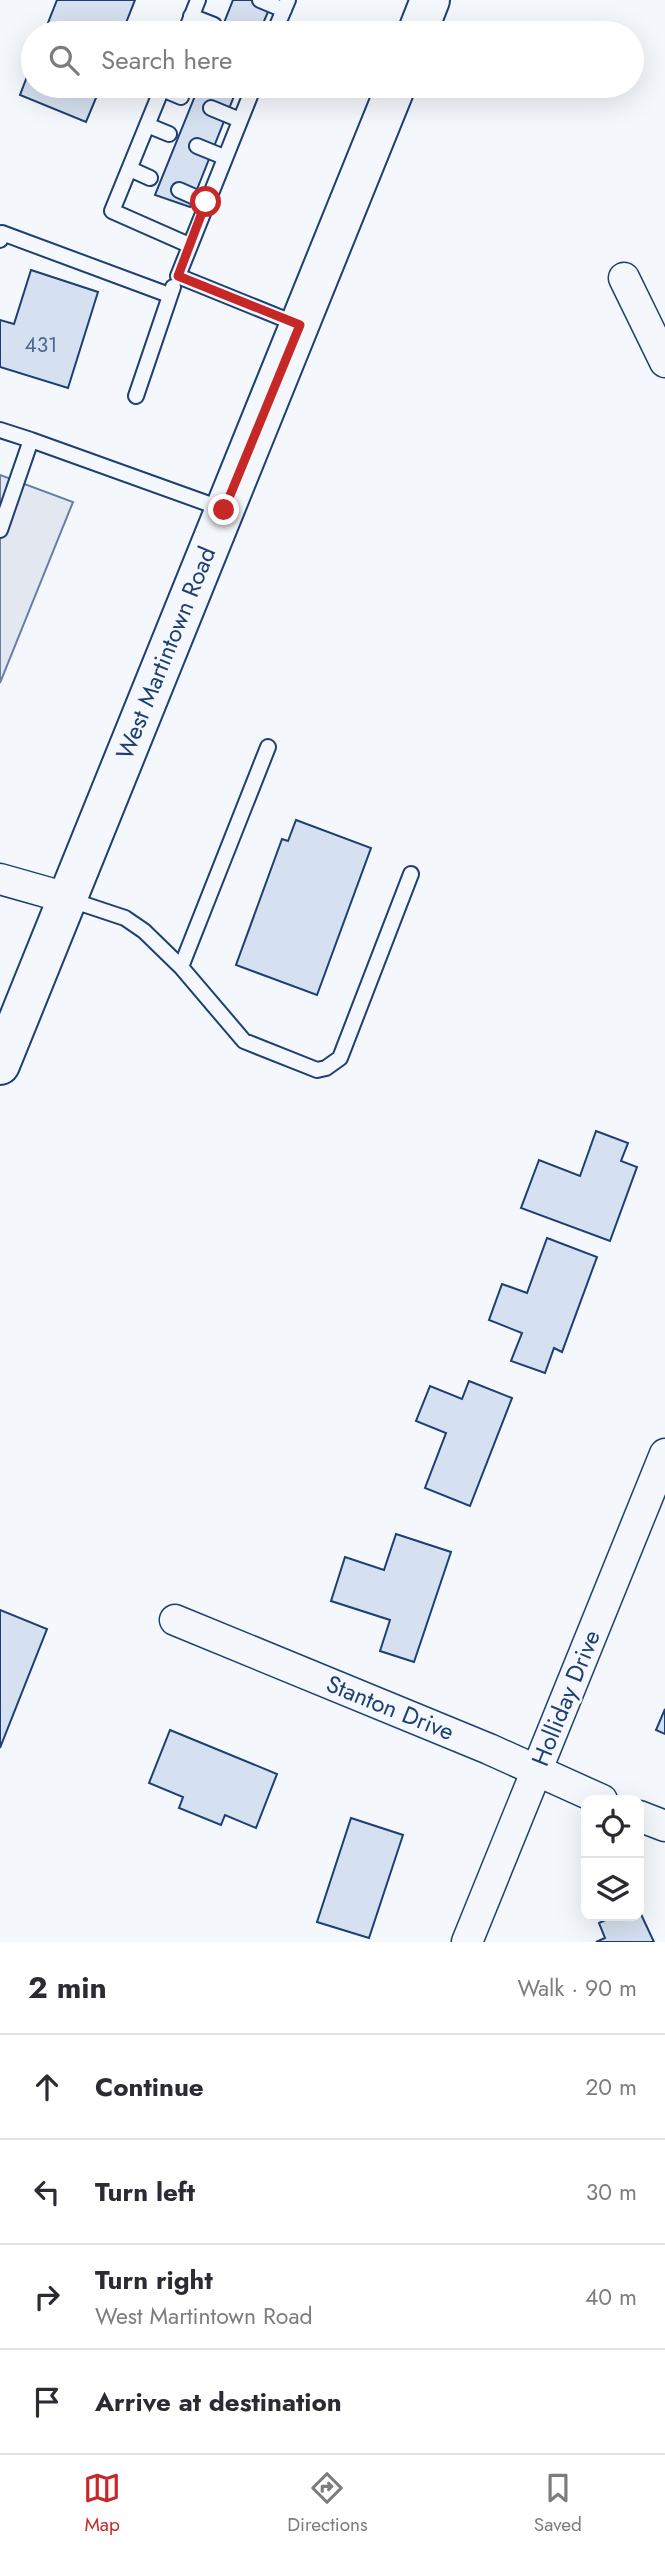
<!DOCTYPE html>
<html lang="en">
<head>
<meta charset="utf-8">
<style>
  :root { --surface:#fff; --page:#f2f2f3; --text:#2b2b33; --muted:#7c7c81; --line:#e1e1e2; --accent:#c62828 }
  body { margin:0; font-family:Jost,sans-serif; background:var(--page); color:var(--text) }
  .controls { position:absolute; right:21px; bottom:21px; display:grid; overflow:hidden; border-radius:14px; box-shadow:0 7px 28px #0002 }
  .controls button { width:63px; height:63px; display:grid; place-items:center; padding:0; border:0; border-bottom:2px solid var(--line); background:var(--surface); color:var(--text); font:35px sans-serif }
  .stop { position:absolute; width:21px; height:21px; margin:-16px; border:5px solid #c62828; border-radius:50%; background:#fff }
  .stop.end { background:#c62828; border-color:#fff; box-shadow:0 2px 7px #0008 }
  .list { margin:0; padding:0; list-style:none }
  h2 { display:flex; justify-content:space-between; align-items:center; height:91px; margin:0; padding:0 28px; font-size:30px }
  h2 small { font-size:23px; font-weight:400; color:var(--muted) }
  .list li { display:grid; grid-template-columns:46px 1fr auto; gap:21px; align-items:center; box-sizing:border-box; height:105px; padding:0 28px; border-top:2px solid var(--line) }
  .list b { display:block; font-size:26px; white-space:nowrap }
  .list p { margin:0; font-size:23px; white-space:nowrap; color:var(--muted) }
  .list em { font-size:23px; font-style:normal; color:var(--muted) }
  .icon { flex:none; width:38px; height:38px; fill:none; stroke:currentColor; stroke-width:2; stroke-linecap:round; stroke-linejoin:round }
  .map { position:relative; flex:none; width:665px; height:1942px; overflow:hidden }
  .search { position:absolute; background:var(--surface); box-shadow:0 7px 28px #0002; left:21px; right:21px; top:21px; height:77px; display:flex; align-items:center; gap:18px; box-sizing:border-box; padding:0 24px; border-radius:38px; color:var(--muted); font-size:26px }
  .sheet { height:511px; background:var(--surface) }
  nav { display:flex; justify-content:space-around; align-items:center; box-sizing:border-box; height:98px; border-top:2px solid var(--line); background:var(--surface); font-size:19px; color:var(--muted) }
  nav a { display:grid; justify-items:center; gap:4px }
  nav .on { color:var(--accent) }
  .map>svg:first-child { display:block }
  .parking { fill:#e3e8f0; stroke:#687fa3; stroke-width:2 }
  .building { fill:#d5e0f0; stroke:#1d3f73; stroke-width:2 }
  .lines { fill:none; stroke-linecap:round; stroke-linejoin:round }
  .lane-casing { stroke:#1d3f73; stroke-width:18 }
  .street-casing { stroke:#1d3f73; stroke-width:33 }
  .secondary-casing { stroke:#1d3f73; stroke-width:42 }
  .lane { stroke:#f4f7fb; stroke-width:14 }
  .street { stroke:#f4f7fb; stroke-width:30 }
  .secondary { stroke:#f4f7fb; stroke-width:38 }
  .route { stroke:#c62828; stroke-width:9 }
  .labels { text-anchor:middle; stroke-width:5; stroke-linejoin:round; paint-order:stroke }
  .number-label { font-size:21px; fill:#4b6792 }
  .street-label { font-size:24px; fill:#1d3f73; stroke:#f4f7fb }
</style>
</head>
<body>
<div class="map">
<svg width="665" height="1942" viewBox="0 0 665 1942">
  <rect width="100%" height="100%" fill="#f4f7fb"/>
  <!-- parking -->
  <path class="parking" d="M0,475L73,502L0,683Z"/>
  <!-- building -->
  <path class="building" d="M57,0H135L122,33H44Z
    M233,0H273L259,33H220Z
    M33,61V86H101L86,122L20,95Z
    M199,86H238L190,207L155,195Z
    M31,270L98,292L68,388L0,367V320L14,324Z
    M296,820L371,848L317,995L236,965L282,839L288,841Z
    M596,1131L628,1143L621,1161L637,1167L610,1241L521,1208L539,1160L580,1176Z
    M547,1238L597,1257L562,1352L554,1348L545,1373L511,1361L522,1333L489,1320L502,1284L527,1293Z
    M469,1381L512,1398L470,1506L425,1488L446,1433L416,1421L430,1386L462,1399Z
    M396,1534L451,1552L414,1662L380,1651L390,1620L331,1601L345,1557L384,1570Z
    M0,1610L47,1629L0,1748Z
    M665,1709V1734L656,1730Z
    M170,1730L277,1774L256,1828L225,1815L221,1825L179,1808L183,1797L149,1783Z
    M351,1818L403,1835L369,1938L317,1922Z
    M639,1910L654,1942H596L605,1938L599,1923L614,1916H639Z"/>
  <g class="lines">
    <defs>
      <path id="lane" d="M260,0L284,10
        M191,16L214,25
        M185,33L198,0
        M274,33L288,0
        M163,86L112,211L189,245
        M254,86L178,276L299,325
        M162,89L181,97
        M211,108L240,120
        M147,125L169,134
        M197,146L224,157
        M130,169L150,178
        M179,190L206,202
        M0,240L2,233L169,295
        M136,396L173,287
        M0,430L31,440
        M0,530L31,440L223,509
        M68,899L125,918L144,931L181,967L244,1041L317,1070L326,1068L340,1058L411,874
        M181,967L268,747"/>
      <path id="street" d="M624,278L665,362
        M0,879L67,898
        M175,1620L489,1749L602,1800
        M639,1816L665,1826
        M467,1942L665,1454"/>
      <path id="secondary" d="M417,33L430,0
        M0,1065L396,86"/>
    </defs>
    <!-- lane casing -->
    <use href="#lane" class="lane-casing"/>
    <!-- street casing -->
    <use href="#street" class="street-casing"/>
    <!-- secondary casing -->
    <use href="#secondary" class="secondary-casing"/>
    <!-- lane -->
    <use href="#lane" class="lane"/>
    <!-- street -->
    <use href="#street" class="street"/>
    <!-- secondary -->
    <use href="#secondary" class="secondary"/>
  </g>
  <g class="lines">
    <!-- route -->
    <path class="route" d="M206,202L178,276L300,325L224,510"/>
  </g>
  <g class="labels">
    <!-- number labels -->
    <g class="number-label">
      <text x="41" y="352">431</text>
    </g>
    <!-- street labels -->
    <g class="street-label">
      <text transform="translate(166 653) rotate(-68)" y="8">West Martintown Road</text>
      <text transform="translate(566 1698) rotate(-68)" y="8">Holliday Drive</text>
      <text transform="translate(390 1708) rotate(22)" y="8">Stanton Drive</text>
    </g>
  </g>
</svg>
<div class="controls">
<button><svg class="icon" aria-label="locate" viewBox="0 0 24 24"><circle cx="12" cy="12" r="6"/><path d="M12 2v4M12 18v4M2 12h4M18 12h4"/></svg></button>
<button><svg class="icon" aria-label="layers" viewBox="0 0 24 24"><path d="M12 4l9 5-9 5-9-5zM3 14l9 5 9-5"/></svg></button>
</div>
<div class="stop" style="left:206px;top:202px"></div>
<div class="stop end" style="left:224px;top:510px"></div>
<div class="search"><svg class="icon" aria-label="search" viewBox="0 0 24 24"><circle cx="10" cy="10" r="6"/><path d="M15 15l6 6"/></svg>Search here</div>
</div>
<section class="sheet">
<h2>2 min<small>Walk · 90 m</small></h2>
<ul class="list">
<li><svg class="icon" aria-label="ahead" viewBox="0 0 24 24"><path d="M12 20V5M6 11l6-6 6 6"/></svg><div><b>Continue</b></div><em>20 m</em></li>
<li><svg class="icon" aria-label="left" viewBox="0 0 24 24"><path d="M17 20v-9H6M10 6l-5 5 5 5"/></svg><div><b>Turn left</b></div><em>30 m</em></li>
<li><svg class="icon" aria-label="right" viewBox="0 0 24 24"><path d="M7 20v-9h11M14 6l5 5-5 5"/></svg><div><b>Turn right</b><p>West Martintown Road</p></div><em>40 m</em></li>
<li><svg class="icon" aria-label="arrive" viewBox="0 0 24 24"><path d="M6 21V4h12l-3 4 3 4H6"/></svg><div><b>Arrive at destination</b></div></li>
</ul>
</section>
<nav>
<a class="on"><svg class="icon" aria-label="map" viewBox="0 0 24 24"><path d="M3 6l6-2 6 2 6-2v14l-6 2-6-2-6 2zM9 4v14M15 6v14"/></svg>Map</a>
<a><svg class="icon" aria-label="directions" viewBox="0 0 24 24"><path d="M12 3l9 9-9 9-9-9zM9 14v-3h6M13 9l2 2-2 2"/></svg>Directions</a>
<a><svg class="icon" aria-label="saved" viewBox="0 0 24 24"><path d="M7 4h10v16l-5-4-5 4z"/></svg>Saved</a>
</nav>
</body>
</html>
